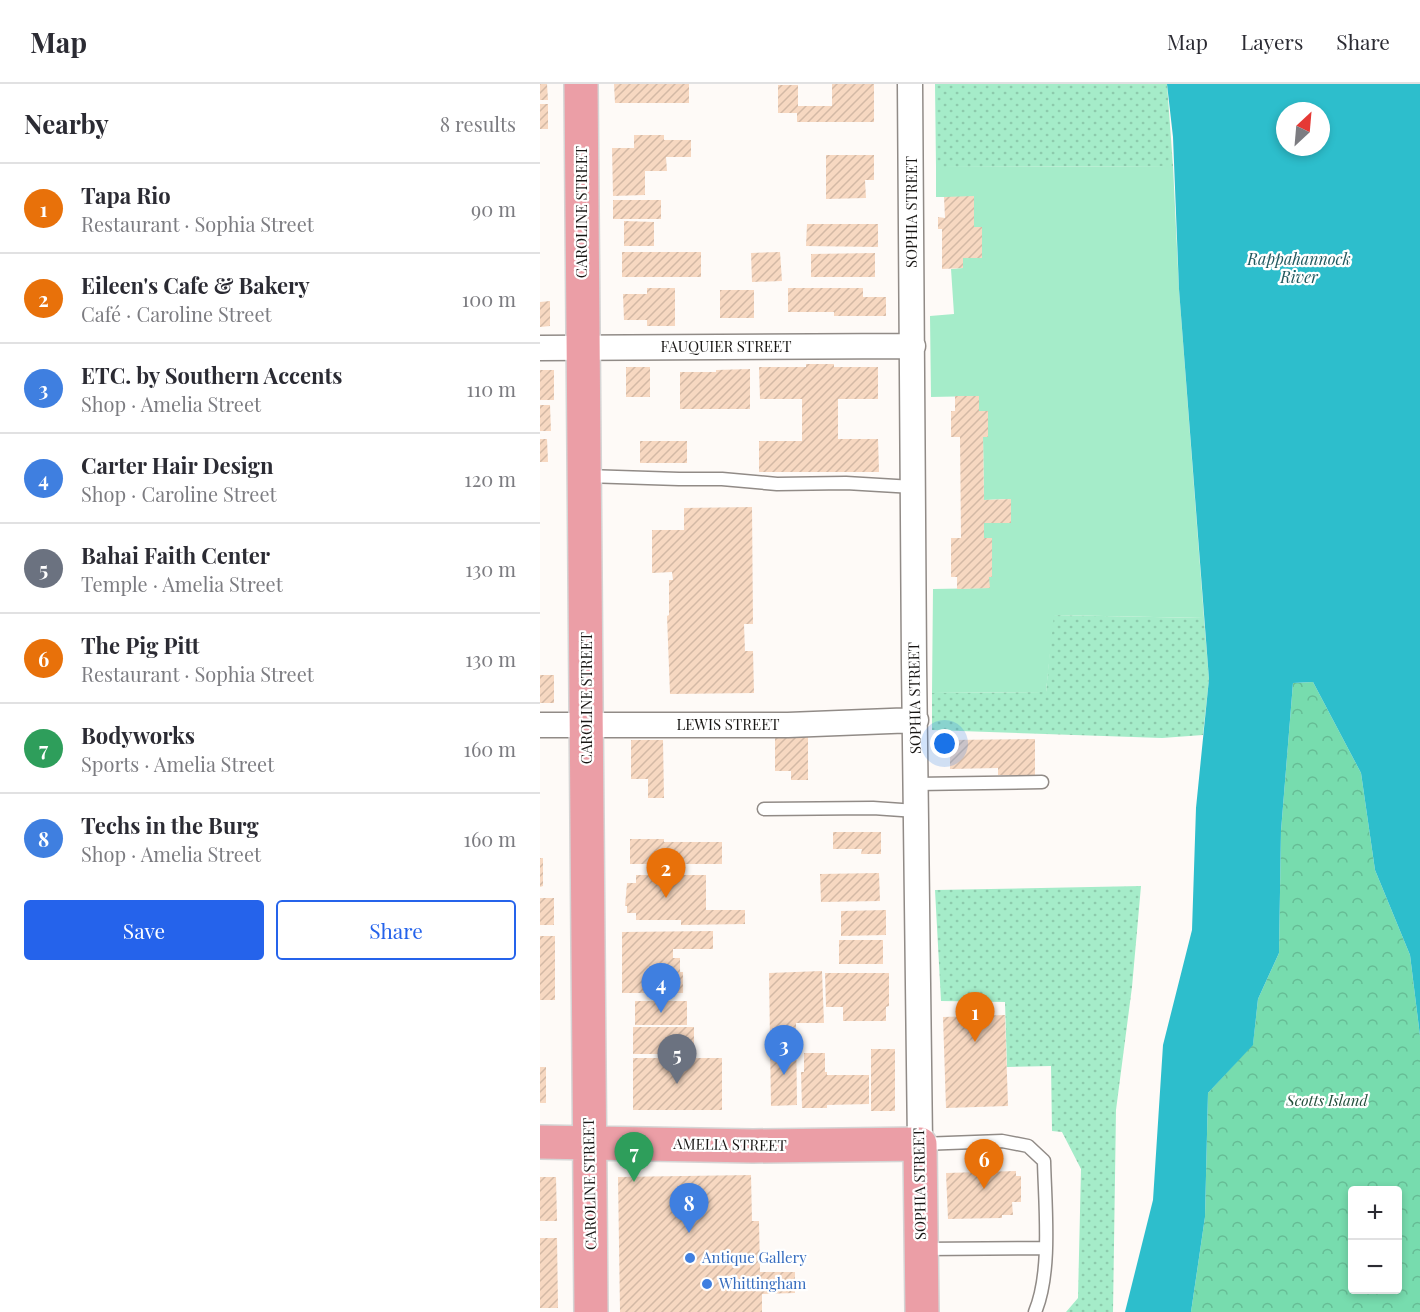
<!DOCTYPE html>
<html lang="en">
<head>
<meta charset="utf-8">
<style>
  :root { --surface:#fff; --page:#f7f7f7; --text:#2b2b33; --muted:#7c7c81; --line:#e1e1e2; --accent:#2563eb }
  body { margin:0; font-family:"Playfair Display",serif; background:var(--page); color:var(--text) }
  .controls { position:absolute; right:18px; bottom:18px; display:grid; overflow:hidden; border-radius:6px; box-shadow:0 3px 9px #0003 }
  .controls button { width:54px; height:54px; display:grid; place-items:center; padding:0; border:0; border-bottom:2px solid var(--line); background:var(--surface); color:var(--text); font:30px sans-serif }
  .compass { position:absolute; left:736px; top:18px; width:54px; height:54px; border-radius:50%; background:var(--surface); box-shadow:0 3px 9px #0003; rotate:26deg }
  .you { position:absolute; left:405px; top:660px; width:21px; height:21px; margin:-15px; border:4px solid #fff; border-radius:50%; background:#1a73e8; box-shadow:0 0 0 9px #1a73e833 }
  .badge { display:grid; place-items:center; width:39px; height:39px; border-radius:50%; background:var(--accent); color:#fff; font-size:20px; font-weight:700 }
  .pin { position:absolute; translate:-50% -50px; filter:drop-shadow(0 2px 3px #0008) }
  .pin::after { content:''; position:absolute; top:32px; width:21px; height:18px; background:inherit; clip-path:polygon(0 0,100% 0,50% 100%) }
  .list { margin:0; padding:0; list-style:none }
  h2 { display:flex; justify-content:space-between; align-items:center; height:78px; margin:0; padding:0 24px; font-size:26px }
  h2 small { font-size:20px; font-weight:400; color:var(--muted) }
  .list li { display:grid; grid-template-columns:39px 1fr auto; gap:18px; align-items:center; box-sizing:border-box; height:90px; padding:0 24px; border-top:2px solid var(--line) }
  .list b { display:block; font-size:22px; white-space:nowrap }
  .list p { margin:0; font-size:20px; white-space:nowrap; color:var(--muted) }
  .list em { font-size:20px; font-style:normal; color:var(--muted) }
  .actions { display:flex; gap:12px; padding:18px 24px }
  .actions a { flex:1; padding:14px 0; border:2px solid var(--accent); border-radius:6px; text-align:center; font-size:21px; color:var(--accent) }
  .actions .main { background:var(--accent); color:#fff }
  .map { position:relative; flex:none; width:880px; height:1228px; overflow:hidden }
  header { display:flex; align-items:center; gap:36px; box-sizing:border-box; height:84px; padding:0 30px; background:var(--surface); border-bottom:2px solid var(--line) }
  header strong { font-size:28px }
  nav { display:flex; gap:33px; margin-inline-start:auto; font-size:21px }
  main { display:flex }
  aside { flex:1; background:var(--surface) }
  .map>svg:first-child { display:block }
  .grass { fill:url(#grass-dots) }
  .forest { fill:url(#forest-crowns); fill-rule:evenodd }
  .garden { fill:#a5ecc9 }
  .water { fill:#2dbecc; fill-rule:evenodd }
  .building { fill:url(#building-hatch) }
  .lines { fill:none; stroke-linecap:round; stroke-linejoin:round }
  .service-casing { stroke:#918b87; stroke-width:15 }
  .minor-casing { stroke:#918b87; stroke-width:27 }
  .primary-casing { stroke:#d5d5d5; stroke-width:36 }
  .service { stroke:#fff; stroke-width:12 }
  .minor { stroke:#fff; stroke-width:24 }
  .primary { stroke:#eb9ea6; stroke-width:33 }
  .shop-dot { fill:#3f7fe0; stroke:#fff; stroke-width:2 }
  .labels { text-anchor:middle; stroke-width:4.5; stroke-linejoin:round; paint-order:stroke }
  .street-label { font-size:15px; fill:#181614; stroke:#fff }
  .park-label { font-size:15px; font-style:italic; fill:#224d3a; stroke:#fff }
  .shop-label { font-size:15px; fill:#366cbe; stroke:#fff; text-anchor:start }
  .water-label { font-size:16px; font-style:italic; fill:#20585e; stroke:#fff }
</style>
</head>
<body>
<header>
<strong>Map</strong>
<nav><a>Map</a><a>Layers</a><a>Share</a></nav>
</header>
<main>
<aside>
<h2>Nearby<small>8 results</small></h2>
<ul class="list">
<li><span class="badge" style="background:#e8710a">1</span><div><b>Tapa Rio</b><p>Restaurant · Sophia Street</p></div><em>90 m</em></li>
<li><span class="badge" style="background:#e8710a">2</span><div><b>Eileen's Cafe &amp; Bakery</b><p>Café · Caroline Street</p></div><em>100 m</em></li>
<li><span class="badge" style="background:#3f7fe0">3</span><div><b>ETC. by Southern Accents</b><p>Shop · Amelia Street</p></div><em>110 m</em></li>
<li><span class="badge" style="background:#3f7fe0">4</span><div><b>Carter Hair Design</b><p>Shop · Caroline Street</p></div><em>120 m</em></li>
<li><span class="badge" style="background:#6b7280">5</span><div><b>Bahai Faith Center</b><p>Temple · Amelia Street</p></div><em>130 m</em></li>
<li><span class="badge" style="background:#e8710a">6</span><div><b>The Pig Pitt</b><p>Restaurant · Sophia Street</p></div><em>130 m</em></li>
<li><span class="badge" style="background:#2e9e5b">7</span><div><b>Bodyworks</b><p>Sports · Amelia Street</p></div><em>160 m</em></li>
<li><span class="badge" style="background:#3f7fe0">8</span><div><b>Techs in the Burg</b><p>Shop · Amelia Street</p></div><em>160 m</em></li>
</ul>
<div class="actions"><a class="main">Save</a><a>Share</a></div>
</aside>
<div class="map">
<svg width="880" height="1228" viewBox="0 0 880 1228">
  <defs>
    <pattern id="grass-dots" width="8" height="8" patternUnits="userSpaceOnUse" patternTransform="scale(1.5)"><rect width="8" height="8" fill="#a5ecc9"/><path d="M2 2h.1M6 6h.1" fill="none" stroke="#8dcaac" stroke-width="1.8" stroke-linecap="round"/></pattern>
    <pattern id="forest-crowns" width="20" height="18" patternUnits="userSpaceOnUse" patternTransform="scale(1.5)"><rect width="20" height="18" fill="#77dcae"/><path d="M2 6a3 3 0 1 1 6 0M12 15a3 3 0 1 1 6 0" fill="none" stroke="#66bc95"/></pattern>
    <pattern id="building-hatch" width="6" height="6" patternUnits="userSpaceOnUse" patternTransform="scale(1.5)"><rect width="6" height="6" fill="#f7d8c1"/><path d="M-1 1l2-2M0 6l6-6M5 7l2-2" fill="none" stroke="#d3b9a5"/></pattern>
  </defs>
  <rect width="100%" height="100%" fill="#fefaf7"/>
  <!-- grass -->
  <path class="grass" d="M395,0H627L633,82L396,83Z
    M513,531L664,534L669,595L663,651L622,654L392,646V609L506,608Z
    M601,802L592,903L576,1026L573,1228H526L538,1214L541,1085L522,1048L512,1047L511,982L467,983L465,918L401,917L395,806Z"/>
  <!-- forest -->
  <path class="forest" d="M773,598L821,689L835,786L870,871L880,952V1228H651L665,1133L668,1009L713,960L718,915L739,869L741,747L753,599ZM812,1106H858V1206H812Z"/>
  <!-- garden -->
  <path class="garden" d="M633,82L639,205L664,534L514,531L506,608L392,609L393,505L449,504V493H452V454H444V439L470,415L444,416L443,353L448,352V328L439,327V312L391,313L390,232L414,230L411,185L423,184V174H442L434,143V113H396V83Z"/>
  <!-- water -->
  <path class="water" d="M627,0H880V952L870,871L835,786L821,689L773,598L753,599L741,747L739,869L718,915L713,961L668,1009L665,1133L651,1228H585L613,1116L623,961L652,846L656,724L669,595L639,205L633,53ZM745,27H781V63H745Z"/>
  <!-- building -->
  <path class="building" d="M0,0H7L8,16H0Z
    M74,0H149V19H75Z
    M292,0H334V38H257V29H238V1H258V22H292Z
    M0,20H8V45H0Z
    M94,51H124V56H151V73H126L127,87H105V111L73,112L72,64H94Z
    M286,71H334V96H325L326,114L286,115Z
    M434,112V143H442V174H423V184L402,185V145H398V133L405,134L404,113Z
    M73,116H121V135H73Z
    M84,137L114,138V162H84Z
    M267,140H338V163L266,162Z
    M82,168H161V193H82Z
    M240,168L242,197L212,198L211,169Z
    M335,169V193H271V170Z
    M107,204H135V242H107V236H84L83,210H107Z
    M248,204H323V213H346V232H294V228H248Z
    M180,206H214V234H180Z
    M10,217V242L0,243V218Z
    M266,280H294V283H338V315H298V355H338L339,388H219V357H262V315H220L219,283H266Z
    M86,283H110V313H86Z
    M210,285V325H140V288H176V286Z
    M0,286H14V316H0Z
    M415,312H439V327H448V353H443L444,416L471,415V439H444V454H452V493H449L450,504L417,505V493H411V454H421L420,353H411V327H415Z
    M0,321H10L11,347H0Z
    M0,355H7L8,378H0Z
    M100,357H147V379H100Z
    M212,423L213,540H204L205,567H213L214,609L130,610L127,532L129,531V496H133L132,488L112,489V446H144V424Z
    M0,591H14V619H0Z
    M235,653H268V696H251V687H235Z
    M495,655V691H458V684L410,685V656Z
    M91,656H123L124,714H108V695H91Z
    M293,748H341V770H321L322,765H293Z
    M90,755H124V758H182V780H90Z
    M0,774H3V802L0,803Z
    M339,789L340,817L281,818L280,790Z
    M96,791H166V826H205V840L141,841V836H96V829H87V822H85L87,799H96Z
    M0,814H14V841H0Z
    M346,826V851L301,852V827Z
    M173,847V865H133V874H140V888H143V909H82V848Z
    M0,852H15V916H0Z
    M299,856H343V880H299Z
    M282,887L284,939H256L257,1021L231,1022L229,889Z
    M285,889H349V922L346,923V937H303V923H286Z
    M95,917H147V941H95Z
    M465,931L468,1022L406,1024L403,933Z
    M93,943H154V970H93Z
    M331,965H355V1027H331Z
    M264,969H285V988H287V991H329V1020L287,1021V1024H262L261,988H264Z
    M93,974H182V1026H93Z
    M0,983H6V1019H0Z
    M476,1087V1092H481V1118H472L473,1131H462V1134L408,1135L406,1089Z
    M211,1091L212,1137H219L220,1188H255V1209L222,1210V1228H80L78,1093Z
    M0,1093H16L17,1137H0Z
    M0,1154H17L18,1224H0Z"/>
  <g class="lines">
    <defs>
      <path id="service" d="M46,392L139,395H182L237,400L306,399L373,403
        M376,700L502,698
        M224,725L333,724L376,727
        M381,1060L462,1057L488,1062L504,1077C505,1121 512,1188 495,1228
        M382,1165L505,1164"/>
      <path id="minor" d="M370,0L374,579L380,1060
        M0,264L373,262
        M0,641H248L376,636"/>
      <path id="primary" d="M41,0L51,1228
        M0,1058L213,1062L380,1060L382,1228"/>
    </defs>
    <!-- service casing -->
    <use href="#service" class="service-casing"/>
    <!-- minor casing -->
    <use href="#minor" class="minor-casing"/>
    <!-- primary casing -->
    <use href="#primary" class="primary-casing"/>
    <!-- service -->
    <use href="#service" class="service"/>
    <!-- minor -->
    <use href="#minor" class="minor"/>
    <!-- primary -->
    <use href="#primary" class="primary"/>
  </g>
  <!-- markers -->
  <g class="shop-dot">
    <circle cx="150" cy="1174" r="6"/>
    <circle cx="167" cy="1200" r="6"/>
  </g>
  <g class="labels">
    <!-- street labels -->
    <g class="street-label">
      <text transform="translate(42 128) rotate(-90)" y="5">CAROLINE STREET</text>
      <text transform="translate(372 128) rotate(-90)" y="5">SOPHIA STREET</text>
      <text x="186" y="268">FAUQUIER STREET</text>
      <text transform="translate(47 614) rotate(-90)" y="5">CAROLINE STREET</text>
      <text transform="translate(375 614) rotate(-91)" y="5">SOPHIA STREET</text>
      <text x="188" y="646">LEWIS STREET</text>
      <text transform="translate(190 1061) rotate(1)" y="5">AMELIA STREET</text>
      <text transform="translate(50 1100) rotate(-91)" y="5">CAROLINE STREET</text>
      <text transform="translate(380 1100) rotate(-91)" y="5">SOPHIA STREET</text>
    </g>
    <!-- park labels -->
    <g class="park-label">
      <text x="787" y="1022">Scotts Island</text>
    </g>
    <!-- shop labels -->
    <g class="shop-label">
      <text x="162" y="1179">Antique Gallery</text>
      <text x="179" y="1205">Whittingham</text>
    </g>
    <!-- water labels -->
    <g class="water-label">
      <text x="759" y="181">Rappahannock<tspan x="759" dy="18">River</tspan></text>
    </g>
  </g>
</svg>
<div class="controls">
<button>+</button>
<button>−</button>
</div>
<svg class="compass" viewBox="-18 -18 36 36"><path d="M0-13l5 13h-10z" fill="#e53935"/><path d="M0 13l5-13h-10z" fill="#7c7c81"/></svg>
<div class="you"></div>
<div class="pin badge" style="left:435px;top:958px;background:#e8710a">1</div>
<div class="pin badge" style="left:126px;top:814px;background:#e8710a">2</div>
<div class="pin badge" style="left:244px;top:991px;background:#3f7fe0">3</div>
<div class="pin badge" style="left:121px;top:929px;background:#3f7fe0">4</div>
<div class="pin badge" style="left:137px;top:1000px;background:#6b7280">5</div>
<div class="pin badge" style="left:444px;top:1105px;background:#e8710a">6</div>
<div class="pin badge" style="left:94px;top:1098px;background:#2e9e5b">7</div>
<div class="pin badge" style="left:149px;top:1149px;background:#3f7fe0">8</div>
</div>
</main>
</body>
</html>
